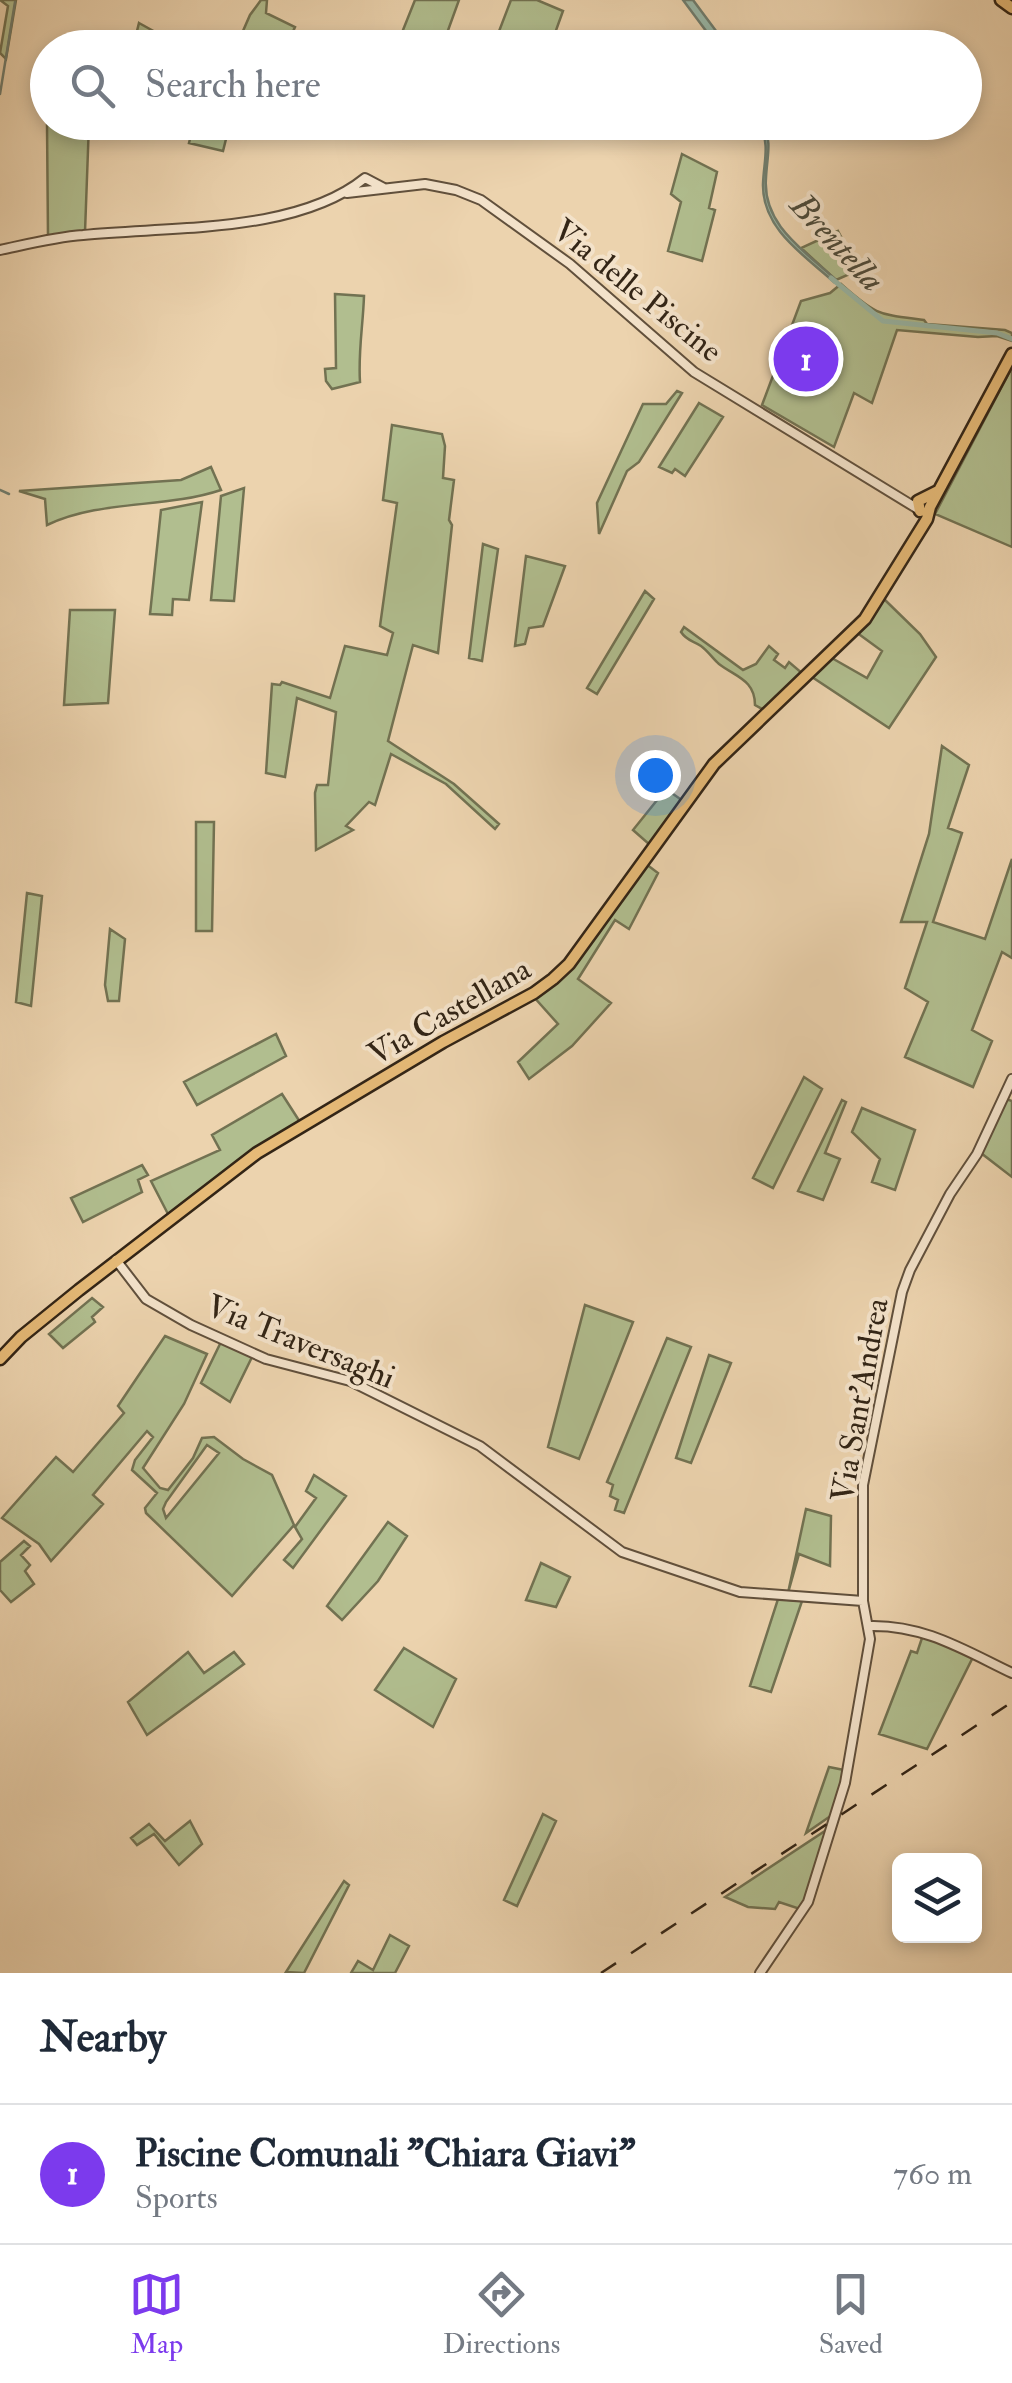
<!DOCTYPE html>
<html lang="en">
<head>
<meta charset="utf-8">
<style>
  :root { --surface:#fff; --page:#f6f6f7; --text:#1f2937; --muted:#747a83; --line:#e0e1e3; --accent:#7c3aed }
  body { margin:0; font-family:"IM FELL Double Pica",serif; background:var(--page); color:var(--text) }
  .controls { position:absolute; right:30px; bottom:30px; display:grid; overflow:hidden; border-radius:15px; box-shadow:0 5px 15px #0003 }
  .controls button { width:90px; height:90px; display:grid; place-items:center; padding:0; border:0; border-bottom:2px solid var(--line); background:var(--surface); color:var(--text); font:50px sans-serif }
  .you { position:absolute; left:655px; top:775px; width:35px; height:35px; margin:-25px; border:8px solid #fff; border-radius:50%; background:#1a73e8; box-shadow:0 0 0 15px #1a73e833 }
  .badge { display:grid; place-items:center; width:65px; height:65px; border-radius:50%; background:var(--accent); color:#fff; font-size:32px; font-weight:700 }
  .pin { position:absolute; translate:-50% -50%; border:5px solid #fff; box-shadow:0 2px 10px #0006 }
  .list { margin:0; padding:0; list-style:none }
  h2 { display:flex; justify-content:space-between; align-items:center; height:130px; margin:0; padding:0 40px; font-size:42px }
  h2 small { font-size:32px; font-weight:400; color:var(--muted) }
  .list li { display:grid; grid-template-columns:65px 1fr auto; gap:30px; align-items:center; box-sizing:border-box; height:140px; padding:0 40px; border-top:2px solid var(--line) }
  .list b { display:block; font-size:38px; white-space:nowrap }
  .list p { margin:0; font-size:32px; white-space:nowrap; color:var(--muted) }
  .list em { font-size:32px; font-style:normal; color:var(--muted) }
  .icon { flex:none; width:55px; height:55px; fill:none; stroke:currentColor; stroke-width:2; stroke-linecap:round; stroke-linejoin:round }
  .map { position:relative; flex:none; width:1012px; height:1973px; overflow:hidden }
  .search { position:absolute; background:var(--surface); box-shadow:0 5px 15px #0003; left:30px; right:30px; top:30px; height:110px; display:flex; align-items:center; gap:25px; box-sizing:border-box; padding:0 35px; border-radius:55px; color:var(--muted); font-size:38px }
  .sheet { height:270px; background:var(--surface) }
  nav { display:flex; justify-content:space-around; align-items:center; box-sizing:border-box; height:140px; border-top:2px solid var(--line); background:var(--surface); font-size:28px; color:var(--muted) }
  nav a { display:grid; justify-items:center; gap:5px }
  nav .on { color:var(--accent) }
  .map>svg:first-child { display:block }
  .green { fill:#b1be8f; stroke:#727252; stroke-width:2.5; fill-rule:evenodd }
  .water { fill:#99b8a8; stroke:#707d6e; stroke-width:2.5 }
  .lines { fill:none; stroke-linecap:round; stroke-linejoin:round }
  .stream { stroke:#707d6e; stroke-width:2.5 }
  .canal { stroke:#99b8a8; stroke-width:5 }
  .minor-casing { stroke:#61503c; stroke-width:12 }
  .major-casing { stroke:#332516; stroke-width:15 }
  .minor { stroke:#f3e2ca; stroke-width:8 }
  .major { stroke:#e6ba77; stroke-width:10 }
  .rail { stroke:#332516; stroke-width:2.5; stroke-dasharray:18 18; stroke-linecap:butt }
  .labels { text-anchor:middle; stroke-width:8; stroke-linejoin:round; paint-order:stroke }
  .street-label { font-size:32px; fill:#332516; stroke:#f3e2ca }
  .water-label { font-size:35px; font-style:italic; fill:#4c4a3a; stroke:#f3e2ca }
</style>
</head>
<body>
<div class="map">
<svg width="1012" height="1973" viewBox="0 0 1012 1973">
  <rect width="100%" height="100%" fill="#ecd3ae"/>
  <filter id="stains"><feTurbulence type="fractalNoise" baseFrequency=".002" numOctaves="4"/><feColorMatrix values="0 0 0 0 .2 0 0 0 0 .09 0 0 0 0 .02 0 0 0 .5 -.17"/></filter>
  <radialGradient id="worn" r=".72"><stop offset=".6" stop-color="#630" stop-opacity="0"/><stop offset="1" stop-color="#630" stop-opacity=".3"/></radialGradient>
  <!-- green -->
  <path class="green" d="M16,0L6,59L0,53L8,6L0,0Z
    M261,0H267L266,13L295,27L286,47H236L250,15Z
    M415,0H459L442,47L397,45Z
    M511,0H537L563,11L550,47H493Z
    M139,23L173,42L172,47H133Z
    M89,123L85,232L48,237L47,124Z
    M194,123H230L223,151L189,143Z
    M682,154L717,172L709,208L715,210L702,261L668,251L681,202L671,194Z
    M838,231L859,270L836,280L801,248Z
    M841,284C877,316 878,314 924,320L927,324L1005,330L1012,333V341L997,336L978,337L897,330L872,403L854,393L834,447L762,405L801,301L830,293Z
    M335,294L364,296C363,326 358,352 360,382L332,389L326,381L325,369L336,368Z
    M1012,367V547L935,514Z
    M677,391L682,393L639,462L627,471L599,534L597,503L643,404H666Z
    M699,403L723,417L685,476L675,469L672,473L659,467Z
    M392,425L442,434L445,446L443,478L454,480L449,520L452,525L438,653L413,645L388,741L454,784L499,824L495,829L446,784L391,754L375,805L369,802L346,826L353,830L316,850L315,793L317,785H328L336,712L297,698L285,777L266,773L272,684L280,685L282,682L330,698L345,646L387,655L393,633L380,626L397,503L383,500Z
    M211,467L221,490C164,509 102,499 47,525L45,499L19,491L181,480Z
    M244,488L234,601L211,600L221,496Z
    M202,502L189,600L173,599L172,615L150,614L161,510Z
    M483,544L498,549L482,661L469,658Z
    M526,556L565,566L543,626L529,628L525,644L515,646Z
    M645,591L654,599L597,694L587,688Z
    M884,599L920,634L936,657L889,728L812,677L830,657L867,678L882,651L856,632Z
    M70,610H115L108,703L64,705Z
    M684,627L743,670L756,664L769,646L778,654L774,660L785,668L789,662L803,674L764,710L755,705C755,680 736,677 719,664C713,659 708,651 701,646C692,640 687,641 681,632Z
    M942,746L969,765L948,828L962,833L933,922L985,939L1012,859V958L1002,952L972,1030L992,1041L973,1087L905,1057L928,1002L905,988L927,922H901L929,834Z
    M666,789L683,801L650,845L633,830Z
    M196,822H214L212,931H196Z
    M646,864L658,873L629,929L615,920L578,979L611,1003L572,1046L529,1079L518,1062L558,1024L533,996L558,979Z
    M27,893L42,896L31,1006L16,1002Z
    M110,929L125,939L119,1001H108L105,985Z
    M276,1034L286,1056L197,1105L184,1082Z
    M804,1077L822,1089L773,1188L753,1178Z
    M282,1094L300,1122L169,1216L151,1181L220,1150L212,1135Z
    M1006,1099L1012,1101V1177L981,1153Z
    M842,1100L846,1102L825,1153L840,1159L823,1200L798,1191Z
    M862,1108L915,1130L895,1190L872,1182L880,1159L852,1132Z
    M142,1165L148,1175L138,1180L142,1192L83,1222L71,1198Z
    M92,1298L103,1307L92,1317L95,1322L63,1348L49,1334Z
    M585,1305L633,1322L579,1459L548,1447Z
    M165,1336L207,1354L184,1404L143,1468L160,1488L168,1490L193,1458L202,1438L214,1437L243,1459L272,1475L294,1525L232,1596L146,1513L145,1508L157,1493L132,1470L135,1460L153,1437L147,1431L93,1495L103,1504L51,1561L39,1544L2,1518L56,1457L73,1472L124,1413L118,1406ZM207,1445L219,1453L166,1518L163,1509L166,1502Z
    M667,1338L691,1347L624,1513L615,1510L618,1500L610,1496L613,1485L607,1482Z
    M221,1342L252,1357L230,1402L201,1383Z
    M709,1355L731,1363L691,1463L676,1458Z
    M314,1475L346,1496L293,1568L284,1560L302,1539L295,1527L316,1498L306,1491Z
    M806,1509L831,1516L830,1566L799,1554L788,1593Z
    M388,1522L407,1536L378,1581L342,1620L327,1606Z
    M24,1541L30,1546L21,1555L30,1565L25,1571L34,1584L11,1602L0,1590V1562Z
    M541,1563L570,1577L556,1607L526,1600Z
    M778,1599L802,1601L771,1692L750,1686Z
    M923,1635L973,1657L927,1749L879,1734L911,1651L917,1653Z
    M404,1648L456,1679L433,1727L375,1690Z
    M188,1652L204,1673L234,1652L244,1664L147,1735L128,1702Z
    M829,1767L844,1770L832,1815L806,1833Z
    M543,1814L556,1821L517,1906L504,1900Z
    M190,1821L202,1844L179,1865L154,1834L137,1845L131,1838L149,1824L165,1841Z
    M828,1829L810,1891L800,1909L779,1902L775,1909L748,1907L725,1897Z
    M344,1881L349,1885L304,1973L286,1972Z
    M390,1935L409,1946L395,1973H351L358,1961L373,1970Z"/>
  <!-- water -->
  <path class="water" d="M683,0H693L728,47H718Z
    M760,123H764C772,144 767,156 766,178C762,225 805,251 836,280L834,282C804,255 762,229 763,184C764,159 770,147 760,123Z"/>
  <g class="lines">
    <!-- stream -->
    <path class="stream" d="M0,94L15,2
      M0,490L9,494"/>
    <!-- canal -->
    <path class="canal" d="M831,278L883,321L997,333L1012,339"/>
    <defs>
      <path id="minor" d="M347,193L425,184L456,190L481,200L570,264L694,372L918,509
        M0,250C28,244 55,237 83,235C170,226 296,234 365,178L384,188
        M116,1260L146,1299L191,1325L266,1359L350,1381L480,1446L622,1552L740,1592L863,1601
        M868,1626C923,1624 964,1650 1012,1673
        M760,1973L808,1902L845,1783L870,1639L863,1601V1485L902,1292L910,1270L950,1194L977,1154L1012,1079"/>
      <path id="major" d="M1001,0L1012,8
        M920,511L918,501L938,491
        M0,1359L21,1337L79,1290L257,1153L443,1042L534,993L553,979L569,964L714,764L865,619L927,519L930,507L1012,354"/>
    </defs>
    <!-- minor casing -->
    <use href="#minor" class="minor-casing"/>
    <!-- major casing -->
    <use href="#major" class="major-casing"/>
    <!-- minor -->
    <use href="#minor" class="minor"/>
    <!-- major -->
    <use href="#major" class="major"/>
    <!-- rail -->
    <path class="rail" d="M601,1973L1012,1702"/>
  </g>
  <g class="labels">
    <!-- street labels -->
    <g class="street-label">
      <text transform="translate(638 290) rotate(39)" y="11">Via delle Piscine</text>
      <text transform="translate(449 1011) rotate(-30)" y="11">Via Castellana</text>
      <text transform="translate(301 1341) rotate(22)" y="11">Via Traversaghi</text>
      <text transform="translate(859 1400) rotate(-80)" y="11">Via Sant'Andrea</text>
    </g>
    <!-- water labels -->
    <g class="water-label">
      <text transform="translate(838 242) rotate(47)" y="12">Brentella</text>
    </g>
  </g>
  <rect width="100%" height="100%" filter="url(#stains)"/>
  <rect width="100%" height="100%" fill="url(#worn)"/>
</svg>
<div class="controls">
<button><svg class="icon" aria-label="layers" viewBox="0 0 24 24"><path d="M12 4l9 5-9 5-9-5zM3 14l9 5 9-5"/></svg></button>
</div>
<div class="you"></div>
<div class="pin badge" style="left:806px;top:359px">1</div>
<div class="search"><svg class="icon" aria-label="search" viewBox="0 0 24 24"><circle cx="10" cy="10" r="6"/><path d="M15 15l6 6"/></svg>Search here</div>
</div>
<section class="sheet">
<h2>Nearby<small></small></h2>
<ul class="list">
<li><span class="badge">1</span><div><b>Piscine Comunali &quot;Chiara Giavi&quot;</b><p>Sports</p></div><em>760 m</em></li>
</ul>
</section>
<nav>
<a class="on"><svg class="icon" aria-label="map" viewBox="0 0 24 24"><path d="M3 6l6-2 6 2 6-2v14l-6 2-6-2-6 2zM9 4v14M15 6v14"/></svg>Map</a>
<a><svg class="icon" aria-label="directions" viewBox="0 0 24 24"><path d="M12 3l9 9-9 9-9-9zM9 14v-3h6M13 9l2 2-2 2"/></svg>Directions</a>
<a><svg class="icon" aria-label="saved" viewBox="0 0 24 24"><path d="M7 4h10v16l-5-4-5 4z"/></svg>Saved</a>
</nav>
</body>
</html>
